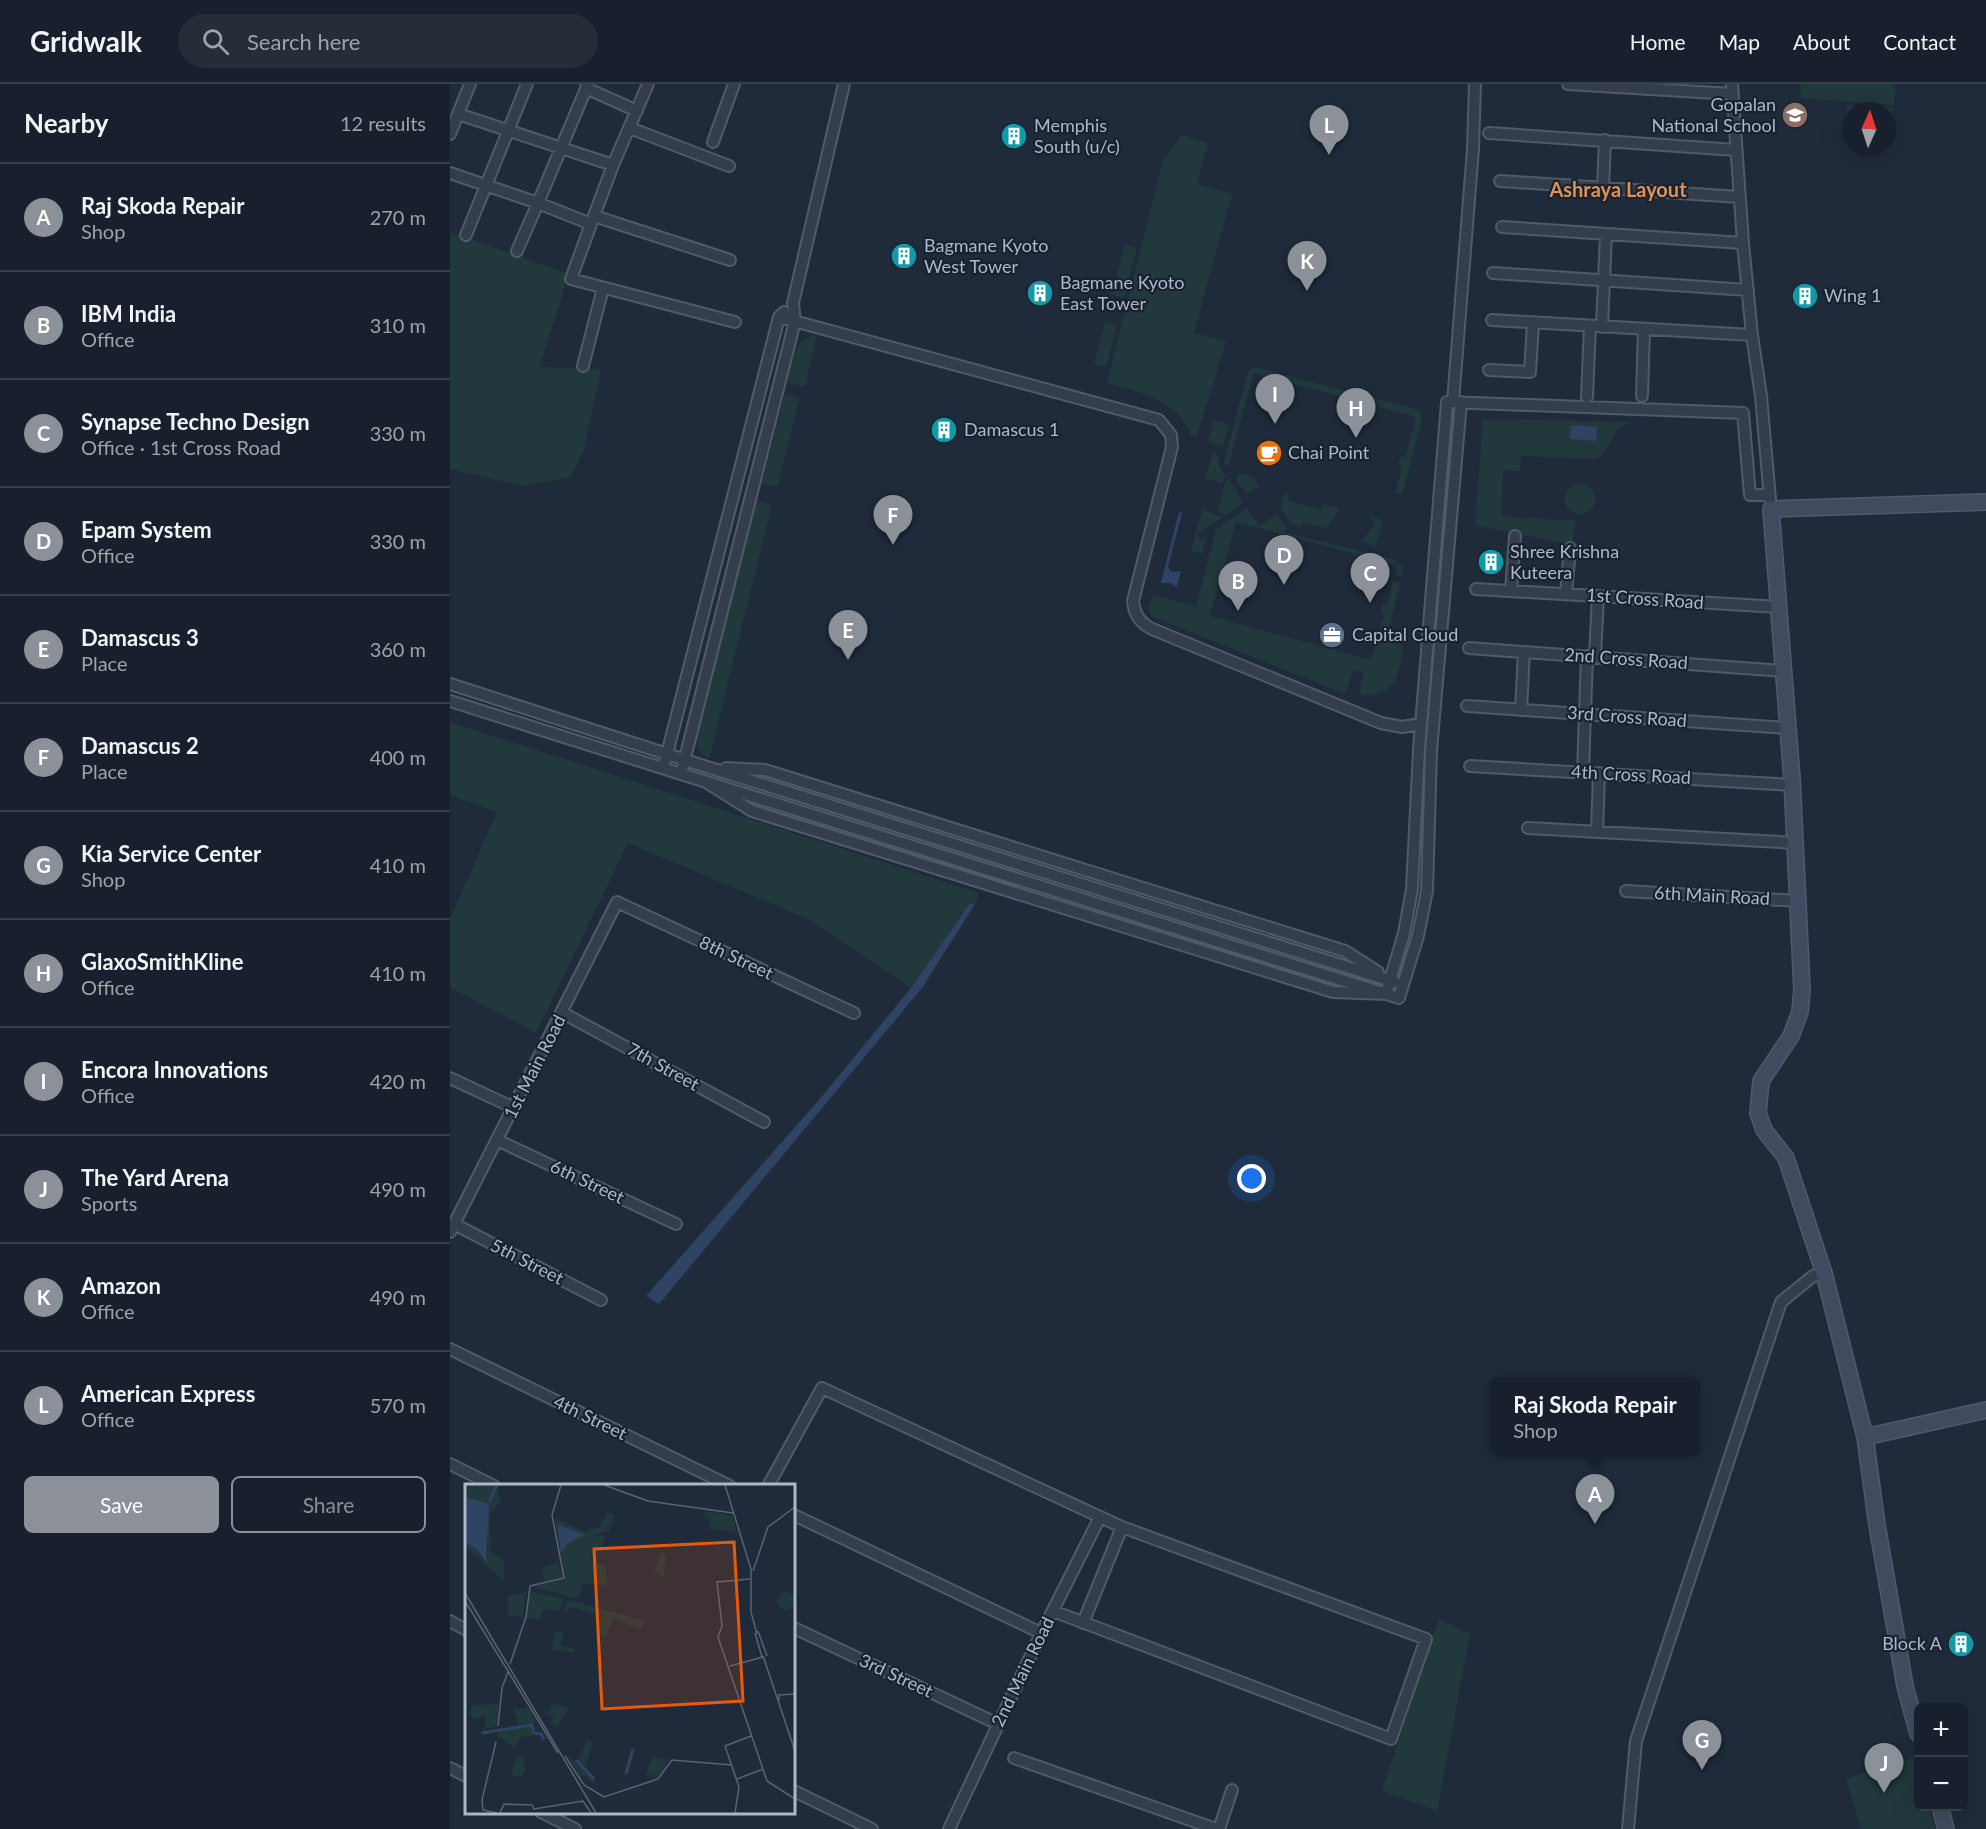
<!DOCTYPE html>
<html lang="en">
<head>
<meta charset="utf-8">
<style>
  :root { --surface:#17202c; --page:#242d38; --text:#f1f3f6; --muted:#9ea3a9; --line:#363e48; --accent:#8c9099 }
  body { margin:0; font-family:Lato,sans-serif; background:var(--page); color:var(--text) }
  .controls { position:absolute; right:18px; bottom:18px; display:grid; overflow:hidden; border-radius:9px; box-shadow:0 6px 24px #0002 }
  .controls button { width:54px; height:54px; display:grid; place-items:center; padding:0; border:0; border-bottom:2px solid var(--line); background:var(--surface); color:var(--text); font:30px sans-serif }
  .compass { position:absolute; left:1392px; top:18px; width:54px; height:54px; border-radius:50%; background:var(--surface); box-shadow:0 6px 24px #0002; rotate:3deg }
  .you { position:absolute; left:802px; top:1095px; width:21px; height:21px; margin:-15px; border:4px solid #fff; border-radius:50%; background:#1a73e8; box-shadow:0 0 0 9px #1a73e833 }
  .badge { display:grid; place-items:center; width:39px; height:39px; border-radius:50%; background:var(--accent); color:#fff; font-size:20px; font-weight:700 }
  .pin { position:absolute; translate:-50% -50px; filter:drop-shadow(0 2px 3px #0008) }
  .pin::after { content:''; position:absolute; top:32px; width:21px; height:18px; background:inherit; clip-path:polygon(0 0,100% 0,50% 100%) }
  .popup { position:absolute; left:1040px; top:1293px; width:210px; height:78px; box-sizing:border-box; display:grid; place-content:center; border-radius:9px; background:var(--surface); filter:drop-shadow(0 2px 4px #0005); font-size:20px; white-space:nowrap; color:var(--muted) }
  .popup b { font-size:22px; color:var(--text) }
  .popup::after { content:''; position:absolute; left:50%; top:100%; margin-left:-12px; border:12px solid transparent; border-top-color:var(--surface) }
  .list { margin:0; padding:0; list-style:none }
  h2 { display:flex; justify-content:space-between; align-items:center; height:78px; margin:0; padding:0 24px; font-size:26px }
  h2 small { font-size:20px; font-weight:400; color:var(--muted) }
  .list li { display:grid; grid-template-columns:39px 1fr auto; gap:18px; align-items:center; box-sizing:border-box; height:108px; padding:0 24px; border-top:2px solid var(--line) }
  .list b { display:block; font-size:22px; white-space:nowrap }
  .list p { margin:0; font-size:20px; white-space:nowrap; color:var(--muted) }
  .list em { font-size:20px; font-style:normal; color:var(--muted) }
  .actions { display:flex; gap:12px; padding:18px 24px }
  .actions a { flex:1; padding:14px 0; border:2px solid var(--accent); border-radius:9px; text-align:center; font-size:21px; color:var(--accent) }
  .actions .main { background:var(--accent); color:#fff }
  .icon { flex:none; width:33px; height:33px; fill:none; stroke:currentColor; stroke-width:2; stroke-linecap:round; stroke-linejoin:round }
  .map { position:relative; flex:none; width:1536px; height:1745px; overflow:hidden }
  header { display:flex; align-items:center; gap:36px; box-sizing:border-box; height:84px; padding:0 30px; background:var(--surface); border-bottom:2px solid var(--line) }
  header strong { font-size:28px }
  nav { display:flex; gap:33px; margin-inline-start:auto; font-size:21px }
  .search { width:420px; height:54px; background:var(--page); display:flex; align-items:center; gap:15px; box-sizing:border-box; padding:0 21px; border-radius:33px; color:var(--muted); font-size:22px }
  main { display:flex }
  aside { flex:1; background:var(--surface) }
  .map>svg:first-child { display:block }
  .green { fill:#21393c }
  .water { fill:#2f4363 }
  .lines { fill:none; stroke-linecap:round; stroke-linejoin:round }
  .street-casing { stroke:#515a69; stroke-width:14 }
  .secondary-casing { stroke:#515a69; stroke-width:18 }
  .street { stroke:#333d4b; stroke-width:10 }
  .secondary { stroke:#414b5f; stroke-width:15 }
  .labels { text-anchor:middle; stroke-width:4.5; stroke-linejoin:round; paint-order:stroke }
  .poi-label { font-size:18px; fill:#aeb7c8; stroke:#192230; text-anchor:start }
  .street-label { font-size:18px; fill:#aeb7c8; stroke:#192230 }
  .neighbourhood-label { font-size:20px; font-weight:bold; fill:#de9253; stroke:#192230 }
  .inset-river { fill:none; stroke:#2f4363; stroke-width:3 }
  .inset-road { fill:none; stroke:#586373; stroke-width:1.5 }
  .view { fill:#e8590c; fill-opacity:0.15; stroke:#e8590c; stroke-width:3 }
  .inset-edge { fill:none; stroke:#aeb7c8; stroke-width:3 }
</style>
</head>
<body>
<header>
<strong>Gridwalk</strong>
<div class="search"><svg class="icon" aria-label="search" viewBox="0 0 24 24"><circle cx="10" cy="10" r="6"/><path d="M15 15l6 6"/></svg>Search here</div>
<nav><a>Home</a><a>Map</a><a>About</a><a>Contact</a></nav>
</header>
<main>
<aside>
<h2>Nearby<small>12 results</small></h2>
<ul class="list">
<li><span class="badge">A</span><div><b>Raj Skoda Repair</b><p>Shop</p></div><em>270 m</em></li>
<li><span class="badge">B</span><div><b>IBM India</b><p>Office</p></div><em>310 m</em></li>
<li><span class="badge">C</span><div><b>Synapse Techno Design</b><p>Office · 1st Cross Road</p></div><em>330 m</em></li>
<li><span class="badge">D</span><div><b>Epam System</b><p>Office</p></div><em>330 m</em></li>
<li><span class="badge">E</span><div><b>Damascus 3</b><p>Place</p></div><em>360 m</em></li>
<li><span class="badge">F</span><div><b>Damascus 2</b><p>Place</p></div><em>400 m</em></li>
<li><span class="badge">G</span><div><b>Kia Service Center</b><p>Shop</p></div><em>410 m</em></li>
<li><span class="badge">H</span><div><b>GlaxoSmithKline</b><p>Office</p></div><em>410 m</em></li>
<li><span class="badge">I</span><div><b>Encora Innovations</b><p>Office</p></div><em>420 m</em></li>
<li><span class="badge">J</span><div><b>The Yard Arena</b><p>Sports</p></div><em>490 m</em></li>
<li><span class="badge">K</span><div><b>Amazon</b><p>Office</p></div><em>490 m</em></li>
<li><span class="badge">L</span><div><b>American Express</b><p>Office</p></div><em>570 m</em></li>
</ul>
<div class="actions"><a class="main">Save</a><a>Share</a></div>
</aside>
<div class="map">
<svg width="1536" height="1745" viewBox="0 0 1536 1745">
  <rect width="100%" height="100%" fill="#1f2b3b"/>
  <!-- green -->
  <path class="green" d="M1351,0H1445L1444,21L1350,14Z
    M1396,21L1443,24L1441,45H1437V27H1401V42H1395Z
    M732,51L758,59L747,100L782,110L744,249L776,257L747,352L741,351C725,314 692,309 657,299L713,77Z
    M0,148L119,190L89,283L151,285L134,365L121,393L73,402L0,385Z
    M675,161L687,164L674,214L662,211Z
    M655,238L667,241L656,283L644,280Z
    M367,251L355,303L337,299C342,280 343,254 367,251Z
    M804,283L970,326L972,335L952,411L945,409L952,383L948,381L951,372L955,373L966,333L804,289L778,383L774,378L798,288Z
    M335,310L350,314L327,403L312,399Z
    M1033,335L1183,338C1157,345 1164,366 1146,375L1071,372L1070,387L1053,386L1051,432L1126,437L1121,461L1025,441Z
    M764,336L779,340L773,362L758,358Z
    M763,369L770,372L768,380L776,392L771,399L755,394Z
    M788,389L803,393L809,402L797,411L786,396Z
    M779,395L793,418L776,431L768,427L775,398Z
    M1115 415a15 15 0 1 1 30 0a15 15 0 1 1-30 0Z
    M836,410L839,411L838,416L871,426L873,420L890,425L875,444L853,438L851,443L841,440L830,423L834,420L831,414Z
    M307,417L322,421L259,675L250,667L245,656Z
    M796,424L810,441L827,430L838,445L834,448L945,476L953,484L952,492L945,491L947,481L786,438L760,532L921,576L934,531L930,530L933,520L937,521L943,497L950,499L936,554L950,559L954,564C947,592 948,612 912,611L910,606L914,588L904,586L895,610L701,532L698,524L702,511L746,522L766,446Z
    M752,426L773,433L747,450L751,456L756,453L752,470L741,467Z
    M918,432L933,436L926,462L910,458L926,440Z
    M0,638L529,809L525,820L520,819L461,904L358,835L178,759L86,949L0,903V835L47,728L0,711Z
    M989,1535L1020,1550L987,1727L932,1707Z
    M1465,1673L1468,1687V1722L1479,1723L1486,1745H1411L1396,1695Z"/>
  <!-- water -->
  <path class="water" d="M1121,341L1147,343L1146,357L1120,355Z
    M729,428L732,429L718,483L721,488L731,487L727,503L720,499H711Z
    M520,819L525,820L472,904L209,1220L196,1212L368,1017L461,904Z"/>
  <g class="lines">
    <defs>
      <path id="street" d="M1118,0L1282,10
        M1282,0L1293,159L1302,251L1311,312L1320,415
        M136,4L187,27
        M8,30L163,81L141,140L88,119L138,0
        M180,44L279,82
        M1039,49L1286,66
        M0,50L20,0
        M263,58L284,0
        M163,81L198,0
        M0,89L88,119L67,167
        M1050,97L1289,113
        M1153,104L1155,56
        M144,132L280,176
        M141,140L121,195L285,238
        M1052,143L1293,159
        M16,151L77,0
        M1043,189L1298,206
        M329,233L709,336L721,351L722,363L683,517C684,530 690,539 702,545L931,639L952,643L971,640
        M1042,236L1302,251
        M1152,243L1156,150
        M133,282L153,204
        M1039,286L1080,288L1083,239
        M1192,312L1194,245
        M1137,313L1140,242
        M1003,318L1023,65L1025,0
        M1026,505L1329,523
        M1061,507L1065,452
        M1116,510L1120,464
        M1019,564L1334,587
        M1145,572L1148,512
        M0,600L217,670L329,233L334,228
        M0,617L231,690L345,237L343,219L394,0
        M1017,622L1338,644
        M1071,626L1074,568
        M1020,682L1342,701
        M213,683L217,670L235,676L945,898
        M276,684L315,686L895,867L928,888
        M1133,688L1137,572
        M231,690L949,914L968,852L977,807L981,667L1011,318
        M256,698L302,727L883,908L936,910L954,849L962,805L969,666L997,318L1293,329L1300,411H1319
        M1078,744L1346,759
        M1147,748L1149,689
        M1176,807L1348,817
        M113,929L314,1038
        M0,994L64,1024
        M47,1056L226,1140
        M4,1140L151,1216
        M0,1148L167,818L404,929
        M0,1265L280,1402
        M0,1380L44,1402
        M318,1402L372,1304L672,1443L976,1555L941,1655L603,1527
        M344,1431L591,1549
        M0,1537L16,1546
        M633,1539L672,1443
        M344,1544L548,1640
        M564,1674L766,1745
        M0,1684L16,1692
        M344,1707L422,1745
        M91,1728L125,1745
        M499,1745L589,1554L650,1433
        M769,1745L782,1706
        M1178,1745L1186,1657L1331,1218L1363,1192L1374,1189"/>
      <path id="secondary" d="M1415,1353L1536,1326
        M1468,1650L1455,1602L1427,1441L1415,1353L1374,1189L1336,1074L1314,1046L1308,1029L1311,997L1341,952L1350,928L1352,906L1342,695L1321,425L1536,418
        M1490,1722L1496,1745"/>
    </defs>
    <!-- street casing -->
    <use href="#street" class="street-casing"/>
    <!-- secondary casing -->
    <use href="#secondary" class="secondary-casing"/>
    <!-- street -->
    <use href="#street" class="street"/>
    <!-- secondary -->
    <use href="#secondary" class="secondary"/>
  </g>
  <!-- icons -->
  <defs>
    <symbol id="school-disc" viewBox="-11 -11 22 22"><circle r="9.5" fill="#8d6e63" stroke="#192230"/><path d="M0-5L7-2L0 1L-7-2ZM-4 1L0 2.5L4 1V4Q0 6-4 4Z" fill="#fff"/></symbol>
    <symbol id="building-disc" viewBox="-11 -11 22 22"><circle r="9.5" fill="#0f9aa8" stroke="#192230"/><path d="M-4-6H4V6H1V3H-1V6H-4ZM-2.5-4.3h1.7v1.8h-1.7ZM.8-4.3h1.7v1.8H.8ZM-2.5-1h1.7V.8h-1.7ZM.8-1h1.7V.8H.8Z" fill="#fff"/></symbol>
    <symbol id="cafe-disc" viewBox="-11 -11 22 22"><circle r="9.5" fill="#e8710a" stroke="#192230"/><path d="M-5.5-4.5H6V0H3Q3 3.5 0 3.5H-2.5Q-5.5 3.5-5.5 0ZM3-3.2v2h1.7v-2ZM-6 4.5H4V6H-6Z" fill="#fff"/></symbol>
    <symbol id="office-disc" viewBox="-11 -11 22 22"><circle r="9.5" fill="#5c6f8a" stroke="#192230"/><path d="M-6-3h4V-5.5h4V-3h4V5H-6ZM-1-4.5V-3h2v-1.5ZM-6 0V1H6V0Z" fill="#fff"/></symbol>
  </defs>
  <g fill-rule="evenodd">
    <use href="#school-disc" x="1330" y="16" width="30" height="30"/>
    <use href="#building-disc" x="549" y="37" width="30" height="30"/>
    <use href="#building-disc" x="439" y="157" width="30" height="30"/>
    <use href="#building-disc" x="575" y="194" width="30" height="30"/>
    <use href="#building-disc" x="1340" y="197" width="30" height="30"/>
    <use href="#building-disc" x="479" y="331" width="30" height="30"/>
    <use href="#cafe-disc" x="804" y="354" width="30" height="30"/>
    <use href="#building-disc" x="1026" y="463" width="30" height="30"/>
    <use href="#office-disc" x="867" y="536" width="30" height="30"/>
    <use href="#building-disc" x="1496" y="1545" width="30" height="30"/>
  </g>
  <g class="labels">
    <!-- poi labels -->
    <g class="poi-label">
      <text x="1326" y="27" text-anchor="end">Gopalan<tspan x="1326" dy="21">National School</tspan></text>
      <text x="584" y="48">Memphis<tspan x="584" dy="21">South (u/c)</tspan></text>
      <text x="474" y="168">Bagmane Kyoto<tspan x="474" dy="21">West Tower</tspan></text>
      <text x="610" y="205">Bagmane Kyoto<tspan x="610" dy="21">East Tower</tspan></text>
      <text x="1374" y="218">Wing 1</text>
      <text x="514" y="352">Damascus 1</text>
      <text x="838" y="375">Chai Point</text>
      <text x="1060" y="474">Shree Krishna<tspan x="1060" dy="21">Kuteera</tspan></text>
      <text x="902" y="557">Capital Cloud</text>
      <text x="1492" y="1566" text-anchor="end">Block A</text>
    </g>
    <!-- street labels -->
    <g class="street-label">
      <text transform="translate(1195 515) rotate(4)" y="6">1st Cross Road</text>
      <text transform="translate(1176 575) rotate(4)" y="6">2nd Cross Road</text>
      <text transform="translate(1177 633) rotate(4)" y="6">3rd Cross Road</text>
      <text transform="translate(1181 691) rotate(3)" y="6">4th Cross Road</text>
      <text transform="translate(1262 812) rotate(3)" y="6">6th Main Road</text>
      <text transform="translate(286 874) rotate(25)" y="6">8th Street</text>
      <text transform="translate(85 983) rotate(-63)" y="6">1st Main Road</text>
      <text transform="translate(213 983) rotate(29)" y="6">7th Street</text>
      <text transform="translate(137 1098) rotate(25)" y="6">6th Street</text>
      <text transform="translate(77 1178) rotate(27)" y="6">5th Street</text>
      <text transform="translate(140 1334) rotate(26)" y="6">4th Street</text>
      <text transform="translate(573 1588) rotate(-64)" y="6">2nd Main Road</text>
      <text transform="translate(446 1592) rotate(25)" y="6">3rd Street</text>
    </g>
    <!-- neighbourhood labels -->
    <g class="neighbourhood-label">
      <text x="1168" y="113">Ashraya Layout</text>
    </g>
  </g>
  <!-- overview -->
  <g transform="translate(15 1400)">
    <rect width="330" height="330" fill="#1f2b3b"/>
    <path d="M0,1H33L35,18L25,29V55L26,69L39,76V97L0,63V59L9,63L18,77L23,66L18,19L0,13ZM240,27L267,31L272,48L245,46L244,35L239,34ZM142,28L150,31L144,47L122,53L141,51L136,64L127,63L125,77L141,82L142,101L117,100L114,115L69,103L99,94L89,33L121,49L125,44L133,45ZM196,67L201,72L199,94L189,88ZM93,78L97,94L80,98L77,83ZM65,107L99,115L95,127L78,125L75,136L61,134ZM312 117a9 9 0 1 1 18 0a9 9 0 1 1-18 0ZM61,108L58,133L43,132L42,112ZM103,116L108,117L181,137L175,146L149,134L141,152L131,147L136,132L107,123L99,128ZM95,147L99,149L95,162L111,165L109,169L87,165L91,148ZM24,220H34L32,242L19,245L21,233L10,235L5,230L6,222ZM86,220L104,223L91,244L83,237L88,238V232L77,230L86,226ZM63,224L72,239L54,241L48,225ZM68,243V252L55,253L50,264L33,253L34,244ZM122,256L128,259L120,283L113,277ZM102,271L131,296L129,300L119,291L116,294ZM52,272L60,275L58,282L62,283L57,292H46ZM187,273L203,276L195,293L189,294L188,290L181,292Z" fill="#21393c"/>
    <path d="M0,13L24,20L21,78L10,64L0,59ZM92,40L119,51L102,60L96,69Z" fill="#2f4363"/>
    <path class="inset-river" d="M24,18L32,1M17,249L67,241L69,249L76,250L79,256M111,276L129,295M161,290L168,265"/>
    <path class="inset-road" d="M139,1L183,17L268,29M260,1L286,85V128L292,150M288,87L303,43L330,23M285,95L252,98L257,142L253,153L302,297L330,315M65,102L99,94L87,31L96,1M0,109L131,329M0,117L93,269M293,147L302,172M290,149L297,173M298,172L330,267M45,180L61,133L65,102M265,182L298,173M314,216V211L330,210M33,242L37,204L43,188M31,258L17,316L18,326L32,329M100,272L119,301L139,313L193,295M193,295L207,276L267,281M272,295L298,285M35,329L39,320L67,321L69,325L118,317L126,329M270,329L274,303L260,262L286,252"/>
    <path class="view" d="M269,58L278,217L137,225L129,65Z"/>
    <rect width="330" height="330" class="inset-edge"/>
  </g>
</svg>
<div class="controls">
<button>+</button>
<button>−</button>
</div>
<svg class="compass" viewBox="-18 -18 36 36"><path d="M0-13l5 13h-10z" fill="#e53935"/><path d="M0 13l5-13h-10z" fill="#9ea3a9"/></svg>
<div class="you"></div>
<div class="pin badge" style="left:1145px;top:1440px">A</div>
<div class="popup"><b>Raj Skoda Repair</b>Shop</div>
<div class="pin badge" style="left:788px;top:527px">B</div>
<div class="pin badge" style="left:920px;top:519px">C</div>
<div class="pin badge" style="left:834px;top:501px">D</div>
<div class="pin badge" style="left:398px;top:576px">E</div>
<div class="pin badge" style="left:443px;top:461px">F</div>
<div class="pin badge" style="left:1252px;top:1686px">G</div>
<div class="pin badge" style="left:906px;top:354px">H</div>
<div class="pin badge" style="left:825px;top:340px">I</div>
<div class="pin badge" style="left:1434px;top:1709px">J</div>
<div class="pin badge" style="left:857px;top:207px">K</div>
<div class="pin badge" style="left:879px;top:71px">L</div>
</div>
</main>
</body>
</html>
